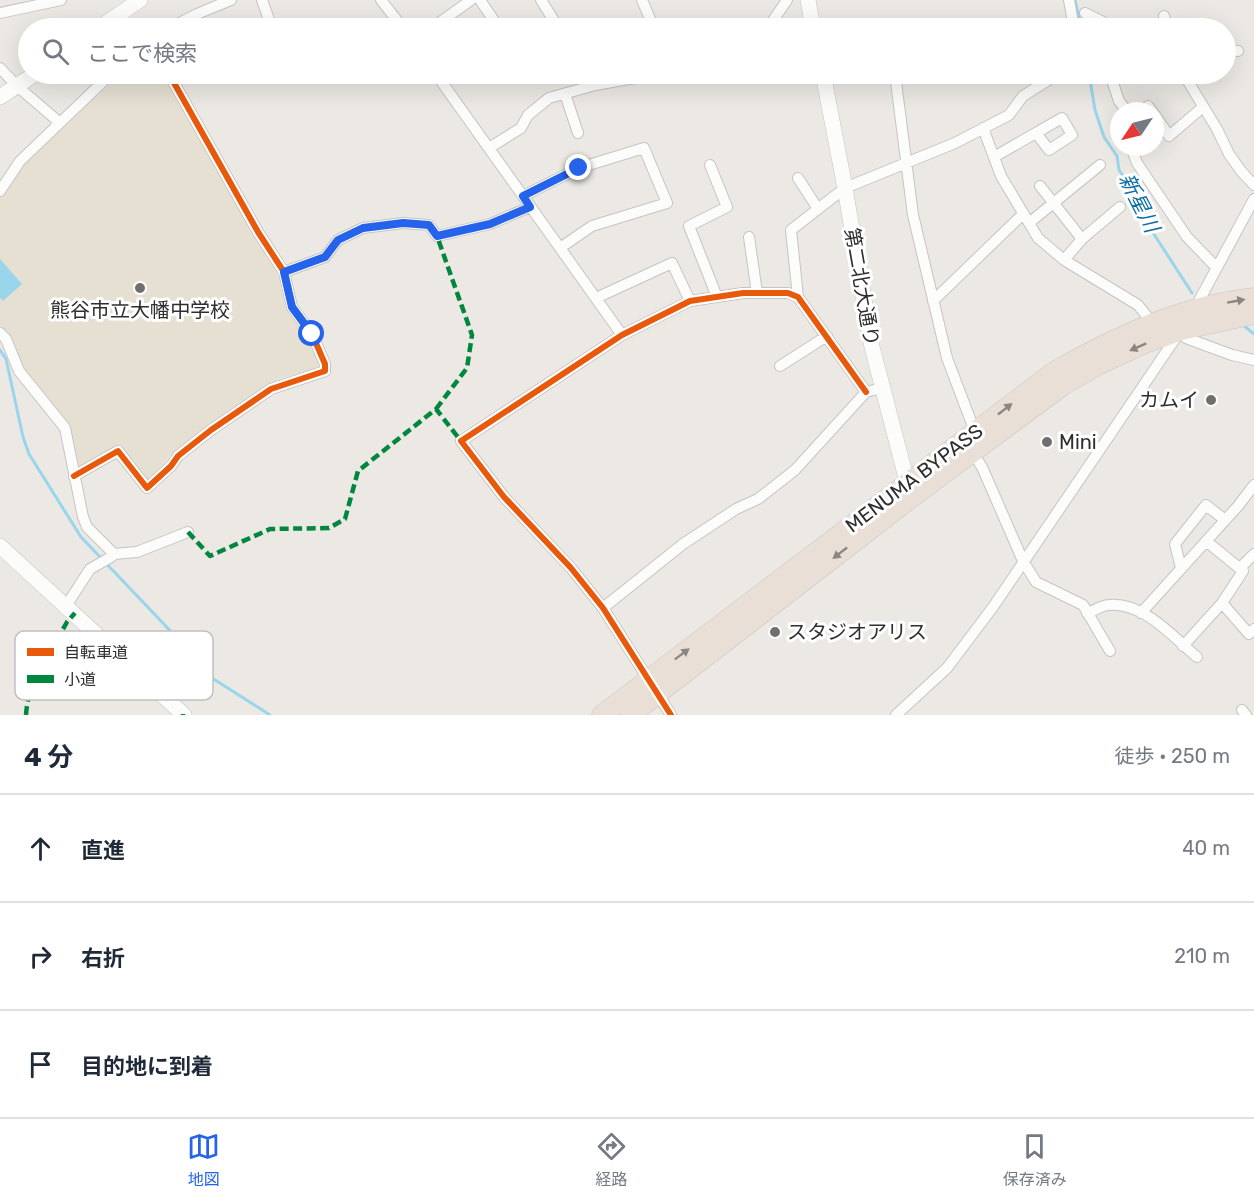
<!DOCTYPE html>
<html lang="ja">
<head>
<meta charset="utf-8">
<style>
  :root { --surface:#fff; --page:#f2f2f3; --text:#1f2937; --muted:#747a83; --line:#e0e1e3; --accent:#2563eb }
  body { margin:0; font-family:Rubik,"Noto Sans JP",sans-serif; background:var(--page); color:var(--text) }
  .compass { position:absolute; left:1110px; top:102px; width:54px; height:54px; border-radius:50%; background:var(--surface); box-shadow:0 6px 24px #0002; rotate:235deg }
  .stop { position:absolute; width:18px; height:18px; margin:-14px; border:4px solid #2563eb; border-radius:50%; background:#fff }
  .stop.end { background:#2563eb; border-color:#fff; box-shadow:0 2px 6px #0008 }
  .list { margin:0; padding:0; list-style:none }
  h2 { display:flex; justify-content:space-between; align-items:center; height:78px; margin:0; padding:0 24px; font-size:26px }
  h2 small { font-size:20px; font-weight:400; color:var(--muted) }
  .list li { display:grid; grid-template-columns:39px 1fr auto; gap:18px; align-items:center; box-sizing:border-box; height:108px; padding:0 24px; border-top:2px solid var(--line) }
  .list b { display:block; font-size:22px; white-space:nowrap }
  .list em { font-size:20px; font-style:normal; color:var(--muted) }
  .icon { flex:none; width:33px; height:33px; fill:none; stroke:currentColor; stroke-width:2; stroke-linecap:round; stroke-linejoin:round }
  .map { position:relative; flex:none; width:1254px; height:715px; overflow:hidden }
  .search { position:absolute; background:var(--surface); box-shadow:0 6px 24px #0002; left:18px; right:18px; top:18px; height:66px; display:flex; align-items:center; gap:15px; box-sizing:border-box; padding:0 21px; border-radius:33px; color:var(--muted); font-size:22px }
  .sheet { height:402px; background:var(--surface) }
  nav { display:flex; justify-content:space-around; align-items:center; box-sizing:border-box; height:84px; border-top:2px solid var(--line); background:var(--surface); font-size:16px; color:var(--muted) }
  nav a { display:grid; justify-items:center; gap:3px }
  nav .on { color:var(--accent) }
  .map>svg:first-child { display:block }
  .education { fill:#e6e0d3 }
  .water { fill:#99d6ec }
  .lines { fill:none; stroke-linecap:round; stroke-linejoin:round }
  .stream { stroke:#99d6ec; stroke-width:3 }
  .street-casing { stroke:#c5c4c5; stroke-width:12 }
  .secondary-casing { stroke:#c5c4c5; stroke-width:16 }
  .highway-casing { stroke:#c6c5c4; stroke-width:21 }
  .street { stroke:#fcfcfb; stroke-width:10 }
  .secondary { stroke:#fcfcfb; stroke-width:15 }
  .highway { stroke:#eadfd6; stroke-width:20 }
  .quiet { stroke:#00873e; stroke-width:4.5; stroke-dasharray:9 4.5; stroke-linecap:butt }
  .cycleway-casing { stroke:#fff; stroke-width:10 }
  .cycleway { stroke:#e8590c; stroke-width:6 }
  .oneway { fill:#8c8682 }
  .route { stroke:#2563eb; stroke-width:8 }
  .poi-dot { fill:#706f6e; stroke:#fff; stroke-width:2 }
  .labels { text-anchor:middle; stroke-width:6; stroke-linejoin:round; paint-order:stroke }
  .street-label { font-size:20px; fill:#2e2e2e; stroke:#fff }
  .poi-label { font-size:20px; fill:#2e2e2e; stroke:#fff; text-anchor:start }
  .water-label { font-size:21px; font-style:italic; fill:#0d6fa3; stroke:#fff }
  .key { fill:#fff; stroke:#c0c0c0; stroke-width:1.5 }
  .key-label { font-size:16px; fill:#2e2e2e }
</style>
</head>
<body>
<div class="map">
<svg width="1254" height="715" viewBox="0 0 1254 715">
  <rect width="100%" height="100%" fill="#ece8e4"/>
  <!-- education -->
  <path class="education" d="M121,74H165L278,275L284,301L311,342L319,365L315,369L278,379L232,410L168,457L152,479H146L121,446L80,468L75,464L69,424L20,367L13,343L0,325V196L29,159Z"/>
  <!-- water -->
  <path class="water" d="M0,259L22,284L3,301L0,298Z"/>
  <g class="lines">
    <!-- stream -->
    <path class="stream" d="M1075,0L1081,28
      M1089,74L1095,110L1104,137L1117,156L1119,170L1138,197L1148,225L1192,293
      M1243,325L1254,334
      M0,350L6,359L23,437L29,454L81,537L181,642L212,678L270,715"/>
    <defs>
      <path id="street" d="M262,0L272,28
        M381,0L403,28
        M480,0L499,28
        M541,0L558,27
        M642,0L654,28
        M1069,0L1074,28
        M0,13L61,0
        M1085,13L1115,28
        M1164,16L1168,28
        M170,28L197,14L231,0
        M432,28L471,0
        M768,28L787,0
        M1226,50L1238,51
        M0,68L17,86L59,122
        M436,74L622,335
        M895,74L913,215L947,358L975,432
        M1110,74L1119,101L1127,111
        M1185,74L1189,83L1217,129L1229,154L1241,171L1254,185
        M565,94L578,133
        M1142,111L1148,106L1152,111
        M1155,115L1169,136L1203,107
        M983,128L1001,176L1038,238L1064,260L1138,305L1146,315L1150,324
        M1131,147L1137,163L1187,237L1217,268
        M489,148L521,128L528,115L549,98L595,85L657,74
        M994,157L1062,118L1072,135L1049,150L1036,133
        M710,165L727,207L689,226L717,297
        M798,178L818,209
        M1040,186L1082,239
        M0,191L20,161L111,74
        M523,196L579,168L644,148L667,203L592,226L560,248
        M1029,223L1100,165
        M749,237L757,293
        M1064,260L1082,239L1120,207
        M284,272L325,257L338,240L363,228L403,223L429,225L437,236L490,224L530,207
        M798,297L791,230L845,188L955,143L1009,115L1023,96L1058,74
        M596,298L672,263L690,301
        M933,301L1023,214
        M1194,310L1254,199
        M1181,330L1186,338L1232,355L1254,360
        M0,333L6,339L19,371L65,428L83,517L87,527L114,554
        M780,366L827,336
        M972,452L982,467L1023,561L1036,582L1083,605L1110,651
        M74,476L118,451L147,488L171,466L178,456L211,430L271,389L325,371V364L312,334L292,307L284,272L258,232L169,74
        M1181,568L1175,544L1206,505L1225,520
        M1240,568L1254,554
        M1222,603L1249,634L1254,629
        M66,606L90,569L111,557L114,554L137,552L188,532
        M603,608L683,544L736,509L758,499L795,470L866,392L882,388
        M1087,613C1094,611 1102,605 1109,605C1144,602 1173,637 1197,657
        M1141,613L1238,506L1254,485
        M1183,646L1222,603L1243,571L1206,541
        M1242,710L1246,715
        M671,715L603,608L571,568L504,497L461,441L622,335L690,301L743,293H788L798,297L866,392
        M896,715L947,668L993,607L1179,333"/>
      <path id="secondary" d="M808,0L813,28
        M99,28L140,0
        M823,74L845,188L872,347L910,493
        M0,97L35,74
        M0,546L184,715"/>
      <path id="highway" d="M602,715L1054,372C1117,336 1181,306 1254,298
        M630,715L912,497L1063,385L1098,365L1145,343L1181,330L1254,314"/>
    </defs>
    <!-- street casing -->
    <use href="#street" class="street-casing"/>
    <!-- secondary casing -->
    <use href="#secondary" class="secondary-casing"/>
    <!-- highway casing -->
    <use href="#highway" class="highway-casing"/>
    <!-- street -->
    <use href="#street" class="street"/>
    <!-- secondary -->
    <use href="#secondary" class="secondary"/>
    <!-- highway -->
    <use href="#highway" class="highway"/>
    <!-- quiet -->
    <path class="quiet" d="M436,409L467,368L472,335L437,236
      M188,532L210,556L270,529L329,528L345,519L358,471L436,409L461,441
      M26,715C28,680 51,651 67,622L75,613
      M183,715V714"/>
    <defs>
      <path id="cycleway" d="M74,476L118,451L147,488L171,466L178,456L211,430L271,389L325,371V364L312,334L292,307L284,272L258,232L169,74
        M671,715L603,608L571,568L504,497L461,441L622,335L690,301L743,293H788L798,297L866,392"/>
    </defs>
    <!-- cycleway casing -->
    <use href="#cycleway" class="cycleway-casing"/>
    <!-- cycleway -->
    <use href="#cycleway" class="cycleway"/>
  </g>
  <!-- one-way arrows -->
  <defs><path id="oneway-solid" d="M-6-.8H1V-3.2L6.5 0L1 3.2V.8H-6Z" transform="scale(1.5)"/></defs>
  <g class="oneway">
    <use href="#oneway-solid" transform="translate(1236 301) rotate(-10)"/>
    <use href="#oneway-solid" transform="translate(1138 347) rotate(156)"/>
    <use href="#oneway-solid" transform="translate(1005 409) rotate(-38)"/>
    <use href="#oneway-solid" transform="translate(840 553) rotate(142)"/>
    <use href="#oneway-solid" transform="translate(682 654) rotate(-37)"/>
  </g>
  <g class="lines">
    <!-- route -->
    <path class="route" d="M312,334L292,307L284,272L325,257L338,240L363,228L403,223L429,225L437,236L490,224L530,207L523,196L579,168"/>
  </g>
  <!-- markers -->
  <g class="poi-dot">
    <circle cx="140" cy="288" r="6"/>
    <circle cx="1211" cy="400" r="6"/>
    <circle cx="1047" cy="442" r="6"/>
    <circle cx="775" cy="632" r="6"/>
  </g>
  <g class="labels">
    <!-- street labels -->
    <g class="street-label">
      <text transform="translate(862 287) rotate(80)" y="7">第二北大通り</text>
      <text transform="translate(914 478) rotate(-37)" y="7">MENUMA BYPASS</text>
    </g>
    <!-- poi labels -->
    <g class="poi-label">
      <text x="140" y="317" text-anchor="middle">熊谷市立大幡中学校</text>
      <text x="1199" y="407" text-anchor="end">カムイ</text>
      <text x="1059" y="449">Mini</text>
      <text x="787" y="639">スタジオアリス</text>
    </g>
    <!-- water labels -->
    <g class="water-label">
      <text transform="translate(1139 203) rotate(63)" y="7">新星川</text>
    </g>
  </g>
  <!-- legend -->
  <rect x="15" y="631" width="198" height="69" rx="9" class="key"/>
  <rect x="27" y="648" width="27" height="8" fill="#e8590c"/>
  <rect x="27" y="675" width="27" height="8" fill="#00873e"/>
  <g class="key-label">
    <text x="64" y="658">自転車道</text>
    <text x="64" y="685">小道</text>
  </g>
</svg>
<svg class="compass" viewBox="-18 -18 36 36"><path d="M0-13l5 13h-10z" fill="#e53935"/><path d="M0 13l5-13h-10z" fill="#747a83"/></svg>
<div class="stop" style="left:312px;top:334px"></div>
<div class="stop end" style="left:579px;top:168px"></div>
<div class="search"><svg class="icon" aria-label="search" viewBox="0 0 24 24"><circle cx="10" cy="10" r="6"/><path d="M15 15l6 6"/></svg>ここで検索</div>
</div>
<section class="sheet">
<h2>4 分<small>徒歩 · 250 m</small></h2>
<ul class="list">
<li><svg class="icon" aria-label="ahead" viewBox="0 0 24 24"><path d="M12 20V5M6 11l6-6 6 6"/></svg><div><b>直進</b></div><em>40 m</em></li>
<li><svg class="icon" aria-label="right" viewBox="0 0 24 24"><path d="M7 20v-9h11M14 6l5 5-5 5"/></svg><div><b>右折</b></div><em>210 m</em></li>
<li><svg class="icon" aria-label="arrive" viewBox="0 0 24 24"><path d="M6 21V4h12l-3 4 3 4H6"/></svg><div><b>目的地に到着</b></div></li>
</ul>
</section>
<nav>
<a class="on"><svg class="icon" aria-label="map" viewBox="0 0 24 24"><path d="M3 6l6-2 6 2 6-2v14l-6 2-6-2-6 2zM9 4v14M15 6v14"/></svg>地図</a>
<a><svg class="icon" aria-label="directions" viewBox="0 0 24 24"><path d="M12 3l9 9-9 9-9-9zM9 14v-3h6M13 9l2 2-2 2"/></svg>経路</a>
<a><svg class="icon" aria-label="saved" viewBox="0 0 24 24"><path d="M7 4h10v16l-5-4-5 4z"/></svg>保存済み</a>
</nav>
</body>
</html>
